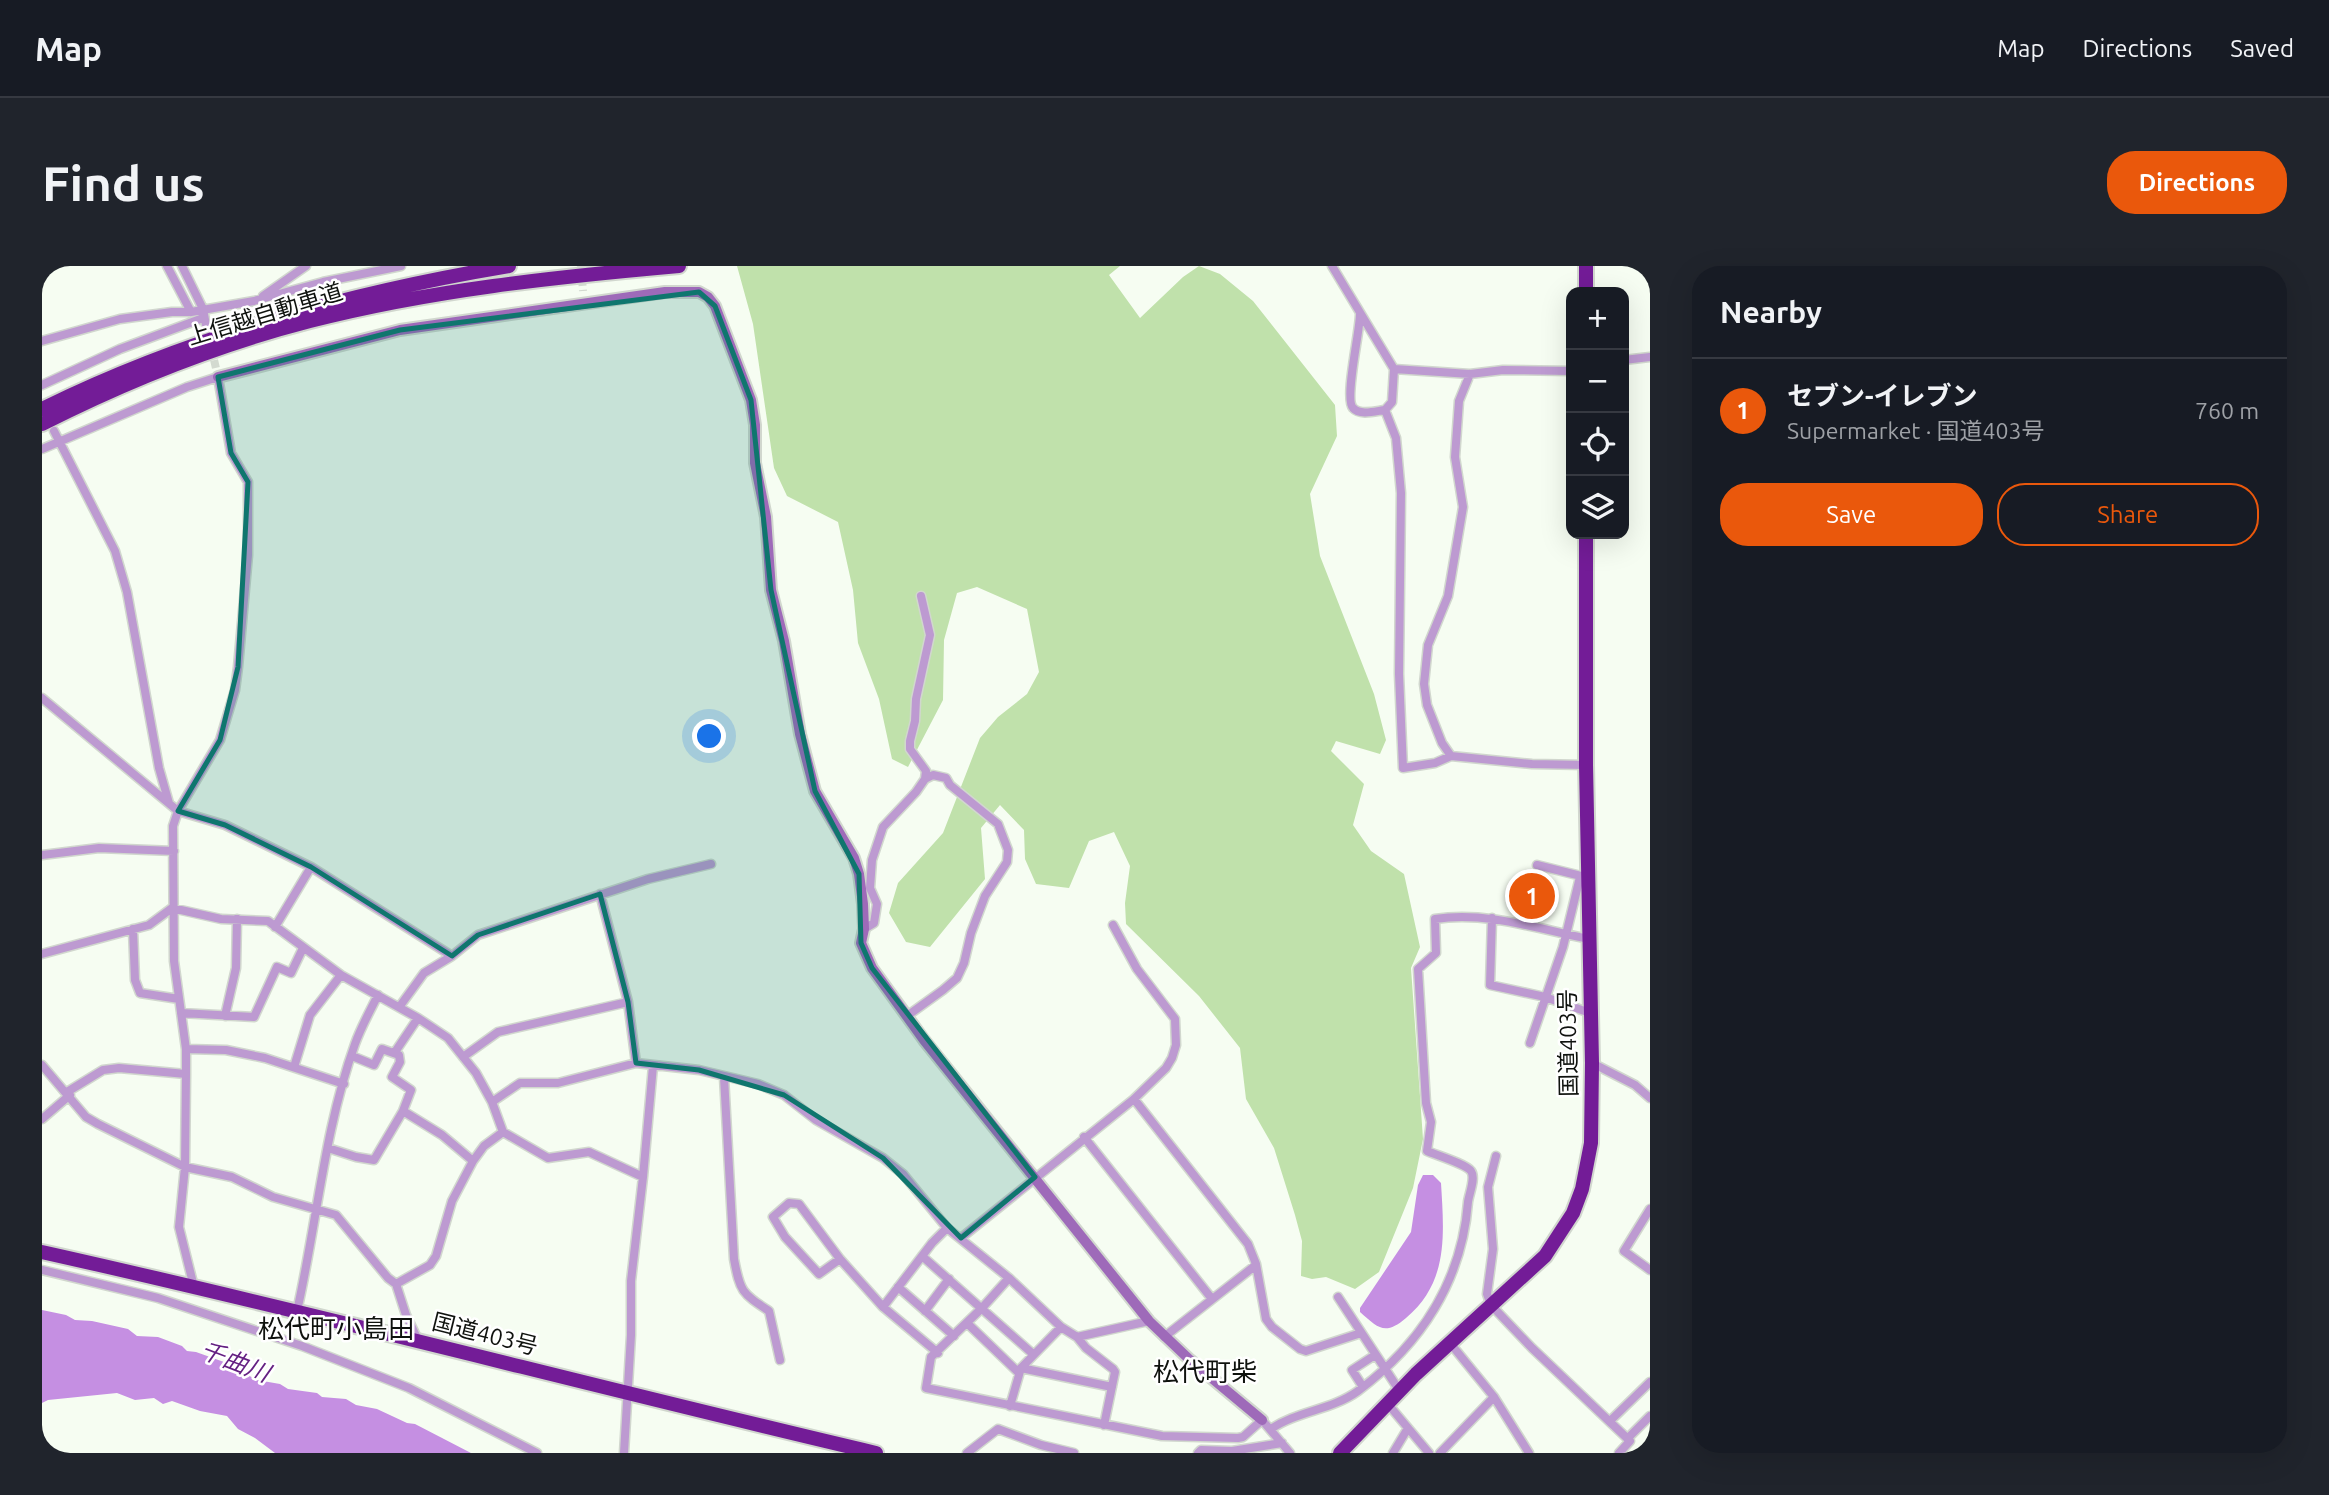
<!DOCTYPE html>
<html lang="en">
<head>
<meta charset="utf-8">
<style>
  :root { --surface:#171b24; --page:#20242c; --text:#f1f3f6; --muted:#9ea1a6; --line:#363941; --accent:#ea580c }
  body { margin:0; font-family:Ubuntu,"Noto Sans JP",sans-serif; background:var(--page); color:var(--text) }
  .controls { position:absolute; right:21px; top:21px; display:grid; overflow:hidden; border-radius:14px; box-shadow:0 7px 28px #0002 }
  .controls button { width:63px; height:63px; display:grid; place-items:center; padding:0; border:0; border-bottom:2px solid var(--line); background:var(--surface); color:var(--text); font:35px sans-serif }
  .you { position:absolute; left:668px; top:471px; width:24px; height:24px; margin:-18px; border:5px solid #fff; border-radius:50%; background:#1a73e8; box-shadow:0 0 0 10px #1a73e833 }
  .badge { display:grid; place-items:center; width:46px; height:46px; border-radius:50%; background:var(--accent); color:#fff; font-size:23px; font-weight:700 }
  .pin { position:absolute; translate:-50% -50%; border:4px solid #fff; box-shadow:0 2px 7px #0006 }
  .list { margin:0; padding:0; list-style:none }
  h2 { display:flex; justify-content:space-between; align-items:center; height:91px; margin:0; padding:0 28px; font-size:30px }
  h2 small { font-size:23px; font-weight:400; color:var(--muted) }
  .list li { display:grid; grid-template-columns:46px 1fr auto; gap:21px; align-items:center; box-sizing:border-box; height:105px; padding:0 28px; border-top:2px solid var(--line) }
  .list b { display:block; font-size:26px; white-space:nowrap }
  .list p { margin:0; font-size:23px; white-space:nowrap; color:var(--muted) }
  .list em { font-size:23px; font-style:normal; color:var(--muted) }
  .actions { display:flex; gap:14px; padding:21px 28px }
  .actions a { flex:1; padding:16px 0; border:2px solid var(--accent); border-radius:28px; text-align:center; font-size:24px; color:var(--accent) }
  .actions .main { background:var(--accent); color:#fff }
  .icon { flex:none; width:38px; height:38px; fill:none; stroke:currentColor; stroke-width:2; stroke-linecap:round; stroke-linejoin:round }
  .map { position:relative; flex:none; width:1608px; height:1187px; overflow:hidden; border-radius:28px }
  header { display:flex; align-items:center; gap:42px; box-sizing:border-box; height:98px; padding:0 35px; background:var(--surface); border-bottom:2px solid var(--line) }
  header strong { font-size:33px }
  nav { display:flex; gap:38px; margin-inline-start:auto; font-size:24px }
  .intro { display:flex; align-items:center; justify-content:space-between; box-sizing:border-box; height:168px; padding:0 42px }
  h1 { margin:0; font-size:49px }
  .button { padding:18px 32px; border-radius:28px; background:var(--accent); color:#fff; font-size:24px; font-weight:700 }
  main { display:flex; gap:42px; padding:0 42px }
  aside { flex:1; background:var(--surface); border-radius:28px; box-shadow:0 7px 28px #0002 }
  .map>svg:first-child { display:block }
  .green { fill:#c0e1ab }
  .water { fill:#c58fe2 }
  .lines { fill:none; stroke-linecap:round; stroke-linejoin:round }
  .street-tunnel { stroke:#d3dad0; stroke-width:8; stroke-dasharray:8 4; stroke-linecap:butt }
  .street-casing { stroke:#d1d7ce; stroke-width:11 }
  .secondary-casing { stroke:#d1d7ce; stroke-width:14 }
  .highway-casing { stroke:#d1d7ce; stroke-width:18 }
  .street { stroke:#bd9ad1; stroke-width:8 }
  .secondary { stroke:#9e6ab9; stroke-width:10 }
  .highway { stroke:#731c97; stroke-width:14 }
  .marked { fill:#0f766e; fill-opacity:0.2; stroke:#0f766e; stroke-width:5; stroke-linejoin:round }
  .labels { text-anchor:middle; stroke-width:5; stroke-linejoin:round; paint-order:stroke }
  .street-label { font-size:23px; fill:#0f120e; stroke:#fff }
  .water-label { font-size:24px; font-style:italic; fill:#642082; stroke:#fff }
  .quarter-label { font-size:26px; fill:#0f120e; stroke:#fff }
</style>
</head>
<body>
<header>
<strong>Map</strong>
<nav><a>Map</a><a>Directions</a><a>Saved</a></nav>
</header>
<div class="intro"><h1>Find us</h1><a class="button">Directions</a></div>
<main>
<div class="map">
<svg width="1608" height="1187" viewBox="0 0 1608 1187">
  <rect width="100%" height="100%" fill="#f6fdf2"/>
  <!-- green -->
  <path class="green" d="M695,0H1078L1067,9L1098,52L1141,11L1157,0L1178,8L1211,35L1293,139L1295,170L1268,228L1278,290L1332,428L1344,474L1338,488L1294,475L1289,485L1322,518L1311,559L1329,585L1362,608L1378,681L1369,702L1381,873L1371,922L1337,1006L1313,1023L1284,1011L1270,1013L1259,1010L1260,975L1253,949L1232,882L1204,833L1198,782L1157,730L1084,658L1083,637L1088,600L1072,566L1047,575L1027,622L994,618L983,593L982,564L958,539L939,562L943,613L888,681L864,676L847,647L856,617L901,567L938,472L956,451L985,428L997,406L985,343L935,321L915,327L902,374L901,434L866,501L850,493L837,433L816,377L811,324L796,256L745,230L732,202L711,58Z"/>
  <!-- water -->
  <path class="water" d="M1381,909H1391L1399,917C1402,968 1407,1016 1364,1052C1343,1070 1336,1062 1318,1046V1042L1369,966L1376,919Z
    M0,1044L24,1049L33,1054L50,1055L86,1063L95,1070L116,1071L140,1080L145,1085L154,1086L182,1096L215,1114L238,1118L246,1123L275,1127L280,1131L304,1133L314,1139L335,1143L365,1157L373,1158L429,1187H233L213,1172L196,1163L185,1150L158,1145L130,1135L121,1138L112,1132L93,1134L75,1127L6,1134L0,1137Z"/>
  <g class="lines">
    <!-- street-tunnel -->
    <path class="street-tunnel" d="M539,0L541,25
      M164,59L176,111"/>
    <defs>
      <path id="street" d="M125,0L149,46
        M140,0L161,43L164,59
        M1290,0L1352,103L1350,136L1343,144L1354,172L1359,227L1357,408L1361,502L1393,497L1409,490L1490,498L1544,499
        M221,30L264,0
        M1318,48C1318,66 1302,133 1311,142C1318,150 1334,145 1343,144
        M0,75L78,53L130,46H149L212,35L281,16L359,0
        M1582,94L1608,91
        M1352,103L1428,108L1461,104L1529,105
        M0,119L78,83L161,52
        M12,165L73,285L85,326L117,502L127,537
        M0,183L145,121L176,111L189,187L206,216V289L196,401L193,424L178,474L136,545L131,560L132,695L144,783V808L143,901L137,961L152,1021
        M0,432L136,545L183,559L269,601L410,690
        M1409,490L1400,477L1385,439L1382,418L1386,379L1406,330L1421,241L1413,191L1417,135L1428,108
        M0,589L57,582L132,585
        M1495,599L1543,611
        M558,628L586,736L594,797
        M1450,652L1448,719L1503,731L1548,747
        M233,661L269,601
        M91,663L93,714L98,727L137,733
        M822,663L832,657L835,638L828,622L830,594L841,561L874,526L883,513L884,505L868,483V475L873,455L874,433L888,369L879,330
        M0,688L107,659L130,642L179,653L226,655L299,709L376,752L406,772L434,807L450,836L461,866L442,880L431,895L410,935L394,990L388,999L354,1018
        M358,740L382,707L410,690L436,669L606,613L669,598
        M139,747L212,751L235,701L249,707L261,682
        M183,750L194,702L195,653
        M865,750L901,724L915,712L922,697L929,667L943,630L965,596L966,584L956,558L908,519L904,512L891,509L883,513
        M1488,777L1521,681L1538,611
        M144,783L184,784L223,792L302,818
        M353,786L376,752
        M310,790L332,799L340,783L357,789L358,796L350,811L369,824L361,845
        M421,791L456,766L586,736
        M1550,797L1593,819L1608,832
        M0,799L44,851L56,858L143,901L190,911L231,931L294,949L346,1012L354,1018L364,1049L376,1074
        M252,801L268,749L299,709
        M682,811L692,993C698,1026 700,1027 727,1045L738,1094
        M25,826L61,804L77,802L144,808
        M1092,833L1206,978L1214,998L1224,1053L1230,1061L1258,1083L1264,1085L1319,1067
        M450,836L478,817H516L594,797L657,804L716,818L742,829L774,854L841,892L861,908L905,962L967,1012L1019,1061L1035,1071L1044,1082L1071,1103L1073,1106L1062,1159
        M0,853L28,829
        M461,866L506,892L547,886L601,911
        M1042,871L1170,1033
        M286,882L314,891L332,894L361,845L400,869L431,895
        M1454,890L1446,921L1451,983L1445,1028L1449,1039L1490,1082L1588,1175L1577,1187
        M1608,943L1582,985L1608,1004
        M919,972L1092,833L1124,802L1130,792L1134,779L1133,753L1095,703L1071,659
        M880,990L991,1088
        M798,993L777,1008L743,971L731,951L747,937L757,938L798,993L841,1041L890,977L905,962
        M0,1004L116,1032L260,1080L367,1122L495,1187
        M967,1012L940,1042L889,1091L884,1122L1120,1170L1196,1172L1201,1171L1220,1154L1248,1187
        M856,1021L912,1070
        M1296,1031L1357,1124
        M841,1041L896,1087
        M255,1045C275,957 282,864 313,778C319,761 328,745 336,729
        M883,1045L907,1013
        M925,1057L977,1107
        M1035,1071L1107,1055
        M1122,1071L1214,999
        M1408,1077L1452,1131L1487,1187
        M979,1102L1070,1121
        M1321,1121L1310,1104L1333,1089
        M1345,1137L1387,1187
        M968,1140L979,1102L1019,1061
        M1568,1155L1608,1116
        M1229,1163C1255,1145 1290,1144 1316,1125C1379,1078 1420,1015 1426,936C1427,928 1434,912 1429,905C1424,898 1394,889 1385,885L1389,856L1384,837L1376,703L1394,687L1393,653C1445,645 1496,663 1547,673
        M1586,1172L1608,1150
        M582,1187L589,1069V1015L601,911L611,800
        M925,1187L956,1163L999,1179L1032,1187
        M1156,1187L1159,1184L1190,1185L1240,1177
        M1351,1187L1366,1162
        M1398,1187L1452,1131"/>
      <path id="secondary" d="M176,111L358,64L623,26H657L666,31L673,40L709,134L713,159V197L724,251L729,324L742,375L758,468L773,525L812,592L817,608L821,638L822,663L819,677L830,702L882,774L1107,1055L1148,1094L1220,1154"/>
      <path id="highway" d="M1544,26V0
        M0,143C148,70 305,27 467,0
        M0,158C85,115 175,79 268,55C389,24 513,11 637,0
        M0,986C279,1048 556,1122 834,1187
        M1298,1187L1374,1108L1503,990L1531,947L1540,923L1549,877L1550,797L1544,499V268"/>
    </defs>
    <!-- street casing -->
    <use href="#street" class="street-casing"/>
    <!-- secondary casing -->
    <use href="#secondary" class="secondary-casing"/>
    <!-- highway casing -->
    <use href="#highway" class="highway-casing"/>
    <!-- street -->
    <use href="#street" class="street"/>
    <!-- secondary -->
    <use href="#secondary" class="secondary"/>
    <!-- highway -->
    <use href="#highway" class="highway"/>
  </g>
  <!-- marked area -->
  <path class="marked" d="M657,26L673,40L709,134L729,324L773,525L817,608L819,677L830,702L993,911L919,972L841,892L742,829L657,804L594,797L586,736L558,628L436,669L410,690L269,601L183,559L136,545L178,474L196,401L206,216L189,187L176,111L358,64Z"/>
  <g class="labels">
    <!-- street labels -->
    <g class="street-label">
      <text transform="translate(223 48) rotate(-17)" y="8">上信越自動車道</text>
      <text transform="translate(1526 777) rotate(-91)" y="8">国道403号</text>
      <text transform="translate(443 1068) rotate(14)" y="8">国道403号</text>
    </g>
    <!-- water labels -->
    <g class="water-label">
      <text transform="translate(193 1096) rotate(21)" y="8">千曲川</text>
    </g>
    <!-- quarter labels -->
    <g class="quarter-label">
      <text x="294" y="1072">松代町小島田</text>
      <text x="1163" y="1115">松代町柴</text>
    </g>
  </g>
</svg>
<div class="controls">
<button>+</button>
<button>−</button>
<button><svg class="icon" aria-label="locate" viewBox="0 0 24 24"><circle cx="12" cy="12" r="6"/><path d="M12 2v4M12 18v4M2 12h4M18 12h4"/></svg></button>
<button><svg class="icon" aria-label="layers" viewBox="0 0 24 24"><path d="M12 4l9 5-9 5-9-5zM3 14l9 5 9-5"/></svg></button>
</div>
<div class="you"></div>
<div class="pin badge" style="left:1490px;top:630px">1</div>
</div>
<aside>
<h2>Nearby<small></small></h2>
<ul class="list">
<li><span class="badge">1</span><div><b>セブン-イレブン</b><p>Supermarket · 国道403号</p></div><em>760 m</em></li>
</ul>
<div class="actions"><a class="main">Save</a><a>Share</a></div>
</aside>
</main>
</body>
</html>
